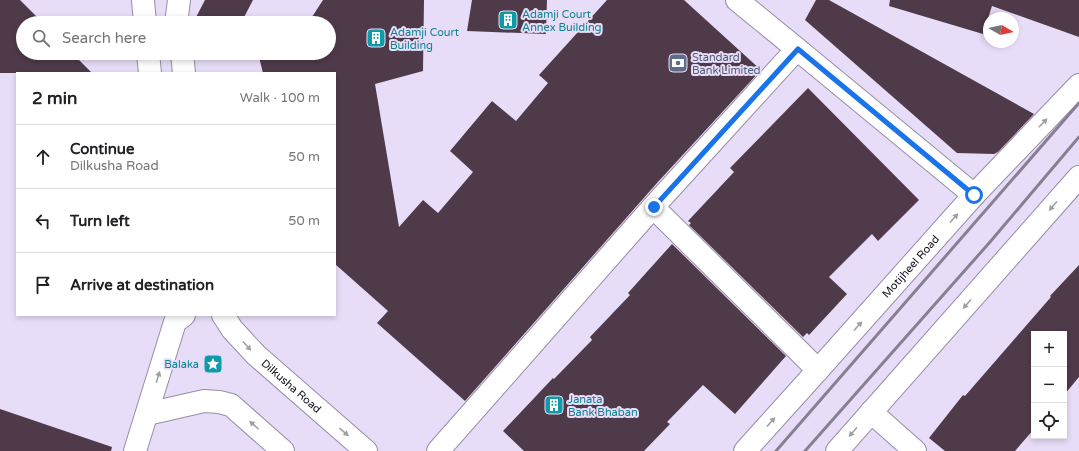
<!DOCTYPE html>
<html lang="en">
<head>
<meta charset="utf-8">
<style>
  :root { --surface:#fff; --page:#f2f2f2; --text:#202124; --muted:#757577; --line:#e0e0e0 }
  body { margin:0; font-family:"Varela Round",sans-serif; background:var(--page); color:var(--text) }
  .controls { position:absolute; right:12px; bottom:12px; display:grid; overflow:hidden; border-radius:0px; box-shadow:0 2px 6px #0003 }
  .controls button { width:36px; height:36px; display:grid; place-items:center; padding:0; border:0; border-bottom:1px solid var(--line); background:var(--surface); color:var(--text); font:20px sans-serif }
  .compass { position:absolute; left:983px; top:12px; width:36px; height:36px; border-radius:50%; background:var(--surface); box-shadow:0 2px 6px #0003; rotate:99deg }
  .stop { position:absolute; width:12px; height:12px; margin:-9px; border:3px solid #1a73e8; border-radius:50%; background:#fff }
  .stop.end { background:#1a73e8; border-color:#fff; box-shadow:0 1px 4px #0008 }
  .list { margin:0; padding:0; list-style:none }
  h2 { display:flex; justify-content:space-between; align-items:center; height:52px; margin:0; padding:0 16px; font-size:17px }
  h2 small { font-size:13px; font-weight:400; color:var(--muted) }
  .list li { display:grid; grid-template-columns:26px 1fr auto; gap:12px; align-items:center; box-sizing:border-box; height:64px; padding:0 16px; border-top:1px solid var(--line) }
  .list b { display:block; font-size:15px; white-space:nowrap }
  .list p { margin:0; font-size:13px; white-space:nowrap; color:var(--muted) }
  .list em { font-size:13px; font-style:normal; color:var(--muted) }
  .icon { flex:none; width:22px; height:22px; fill:none; stroke:currentColor; stroke-width:2; stroke-linecap:round; stroke-linejoin:round }
  .map { position:relative; flex:none; width:1079px; height:451px; overflow:hidden }
  .search { position:absolute; background:var(--surface); box-shadow:0 2px 6px #0003; left:16px; top:16px; width:320px; height:44px; display:flex; align-items:center; gap:10px; box-sizing:border-box; padding:0 14px; border-radius:22px; color:var(--muted); font-size:15px }
  .panel { position:absolute; background:var(--surface); box-shadow:0 2px 6px #0003; left:16px; top:72px; width:320px; height:244px; border-radius:0px }
  .map>svg:first-child { display:block }
  .building { fill:#4f3a49 }
  .lines { fill:none; stroke-linecap:round; stroke-linejoin:round }
  .street-casing { stroke:#978da6; stroke-width:24 }
  .secondary-casing { stroke:#978da6; stroke-width:24 }
  .primary-casing { stroke:#978da6; stroke-width:24 }
  .street { stroke:#fff; stroke-width:22 }
  .secondary { stroke:#fff; stroke-width:22 }
  .primary { stroke:#fff; stroke-width:22 }
  .rail { stroke:#877f92; stroke-width:3 }
  .oneway { fill:#a09fa2 }
  .route { stroke:#1a73e8; stroke-width:5 }
  .labels { text-anchor:middle; stroke-width:4; stroke-linejoin:round; paint-order:stroke }
  .culture-label { font-size:11px; fill:#0d838f; stroke:#e8ddf8; text-anchor:start }
  .service-label { font-size:11px; fill:#4e5e75; stroke:#e8ddf8; text-anchor:start }
  .street-label { font-size:11px; fill:#120e17; stroke:#e8ddf8 }
</style>
</head>
<body>
<div class="map">
<svg width="1079" height="451" viewBox="0 0 1079 451">
  <rect width="100%" height="100%" fill="#e8ddf8"/>
  <!-- building -->
  <path class="building" d="M0,0H20L43,23H23V53H72L92,73H0Z
    M205,0H253L241,23H193Z
    M323,0H424L423,71L375,84L399,227L423,200L438,213L473,172L450,151L492,101L516,121L548,83L539,75L607,0H684L761,70L657,183L465,401L377,323L388,311L335,264V73H263L258,53H329V23H297L310,20Z
    M472,0H547L546,34L467,31Z
    M816,0H829L1034,114L998,152L994,154L957,153L805,20Z
    M890,0H1079V37L992,6L983,34L889,6Z
    M808,88L919,200L878,241L872,234L829,277L847,294L809,335L807,333L803,337L689,225L691,223L688,221L734,172L730,168Z
    M672,244L786,356L735,414L703,385L667,422L670,424L644,451H524L503,431L553,378L554,379L592,340L590,337L630,295L628,293Z
    M1079,265V377L1064,395V334H1034V429L1015,451H945L929,438L963,395L965,396L1051,297L1050,296Z
    M0,409L112,447L111,451H0Z"/>
  <g class="lines">
    <defs>
      <path id="street" d="M653,207L818,370
        M871,412L915,451
        M438,451L653,207L797,49"/>
      <g id="secondary">
        <path d="M143,0L145,23"/>
        <path d="M737,0L797,49L974,195"/>
        <path d="M178,23L177,16L179,0"/>
        <path d="M148,53L150,73"/>
        <path d="M182,53L184,73"/>
        <path id="s1" d="M223,315L232,329L256,355L366,451"/>
        <path d="M147,414L204,401L219,402L231,405L283,451"/>
        <path d="M135,451L175,322L184,315"/>
      </g>
      <g id="primary">
        <path id="s2" d="M745,451L818,370L974,195L1079,85"/>
        <path d="M837,451L1079,177"/>
      </g>
    </defs>
    <!-- street casing -->
    <use href="#street" class="street-casing"/>
    <!-- secondary casing -->
    <use href="#secondary" class="secondary-casing"/>
    <!-- primary casing -->
    <use href="#primary" class="primary-casing"/>
    <!-- street -->
    <use href="#street" class="street"/>
    <!-- secondary -->
    <use href="#secondary" class="secondary"/>
    <!-- primary -->
    <use href="#primary" class="primary"/>
    <!-- rail -->
    <path class="rail" d="M776,451L1079,103
      M805,451L990,242L1079,137"/>
  </g>
  <!-- one-way arrows -->
  <defs><path id="oneway-solid" d="M-6-.8H1V-3.2L6.5 0L1 3.2V.8H-6Z"/></defs>
  <g class="oneway">
    <use href="#oneway-solid" transform="translate(1043 123) rotate(-46)"/>
    <use href="#oneway-solid" transform="translate(1053 206) rotate(131)"/>
    <use href="#oneway-solid" transform="translate(954 218) rotate(-48)"/>
    <use href="#oneway-solid" transform="translate(967 304) rotate(131)"/>
    <use href="#oneway-solid" transform="translate(858 326) rotate(-48)"/>
    <use href="#oneway-solid" transform="translate(247 346) rotate(48)"/>
    <use href="#oneway-solid" transform="translate(158 377) rotate(-73)"/>
    <use href="#oneway-solid" transform="translate(771 422) rotate(-48)"/>
    <use href="#oneway-solid" transform="translate(254 425) rotate(-138)"/>
    <use href="#oneway-solid" transform="translate(344 432) rotate(41)"/>
    <use href="#oneway-solid" transform="translate(853 432) rotate(131)"/>
  </g>
  <g class="lines">
    <!-- route -->
    <path class="route" d="M654,207L798,49L974,195"/>
  </g>
  <!-- icons -->
  <defs>
    <symbol id="building-square" viewBox="-11 -11 22 22"><rect x="-9" y="-9" width="18" height="18" rx="4" fill="#0f9aa8" stroke="#e8ddf8"/><path d="M-4-6H4V6H1V3H-1V6H-4ZM-2.5-4.3h1.7v1.8h-1.7ZM.8-4.3h1.7v1.8H.8ZM-2.5-1h1.7V.8h-1.7ZM.8-1h1.7V.8H.8Z" fill="#fff"/></symbol>
    <symbol id="bank-square" viewBox="-11 -11 22 22"><rect x="-9" y="-9" width="18" height="18" rx="4" fill="#5c6f8a" stroke="#e8ddf8"/><path d="M-6-4H6V4H-6ZM0-2.3a2.3 2.3 0 1 0 0 4.6a2.3 2.3 0 1 0 0-4.6Z" fill="#fff"/></symbol>
    <symbol id="sight-square" viewBox="-11 -11 22 22"><rect x="-9" y="-9" width="18" height="18" rx="4" fill="#0f9aa8" stroke="#e8ddf8"/><path d="M0-6L1.8-2.2L6-1.7L2.9 1.2L3.7 5.4L0 3.3L-3.7 5.4L-2.9 1.2L-6-1.7L-1.8-2.2Z" fill="#fff"/></symbol>
  </defs>
  <g fill-rule="evenodd">
    <use href="#building-square" x="497" y="9" width="22" height="22"/>
    <use href="#building-square" x="365" y="27" width="22" height="22"/>
    <use href="#bank-square" x="667" y="52" width="22" height="22"/>
    <use href="#sight-square" x="202" y="353" width="22" height="22"/>
    <use href="#building-square" x="543" y="394" width="22" height="22"/>
  </g>
  <g class="labels">
    <!-- culture labels -->
    <g class="culture-label">
      <text x="522" y="18">Adamji Court<tspan x="522" dy="13">Annex Building</tspan></text>
      <text x="390" y="36">Adamji Court<tspan x="390" dy="13">Building</tspan></text>
      <text x="199" y="368" text-anchor="end">Balaka</text>
      <text x="568" y="403">Janata<tspan x="568" dy="13">Bank Bhaban</tspan></text>
    </g>
    <!-- service labels -->
    <g class="service-label">
      <text x="692" y="61">Standard<tspan x="692" dy="13">Bank Limited</tspan></text>
    </g>
    <!-- street labels -->
    <g class="street-label">
      <text dy="4" stroke="none"><textPath href="#s2" startOffset="248">Motijheel Road</textPath></text>
      <text dy="4" stroke="none"><textPath href="#s1" startOffset="99">Dilkusha Road</textPath></text>
    </g>
  </g>
</svg>
<div class="controls">
<button>+</button>
<button>−</button>
<button><svg class="icon" aria-label="locate" viewBox="0 0 24 24"><circle cx="12" cy="12" r="6"/><path d="M12 2v4M12 18v4M2 12h4M18 12h4"/></svg></button>
</div>
<svg class="compass" viewBox="-18 -18 36 36"><path d="M0-13l5 13h-10z" fill="#e53935"/><path d="M0 13l5-13h-10z" fill="#757577"/></svg>
<div class="stop" style="left:974px;top:195px"></div>
<div class="stop end" style="left:654px;top:207px"></div>
<div class="search"><svg class="icon" aria-label="search" viewBox="0 0 24 24"><circle cx="10" cy="10" r="6"/><path d="M15 15l6 6"/></svg>Search here</div>
<section class="panel">
<h2>2 min<small>Walk · 100 m</small></h2>
<ul class="list">
<li><svg class="icon" aria-label="ahead" viewBox="0 0 24 24"><path d="M12 20V5M6 11l6-6 6 6"/></svg><div><b>Continue</b><p>Dilkusha Road</p></div><em>50 m</em></li>
<li><svg class="icon" aria-label="left" viewBox="0 0 24 24"><path d="M17 20v-9H6M10 6l-5 5 5 5"/></svg><div><b>Turn left</b></div><em>50 m</em></li>
<li><svg class="icon" aria-label="arrive" viewBox="0 0 24 24"><path d="M6 21V4h12l-3 4 3 4H6"/></svg><div><b>Arrive at destination</b></div></li>
</ul>
</section>
</div>
</body>
</html>
